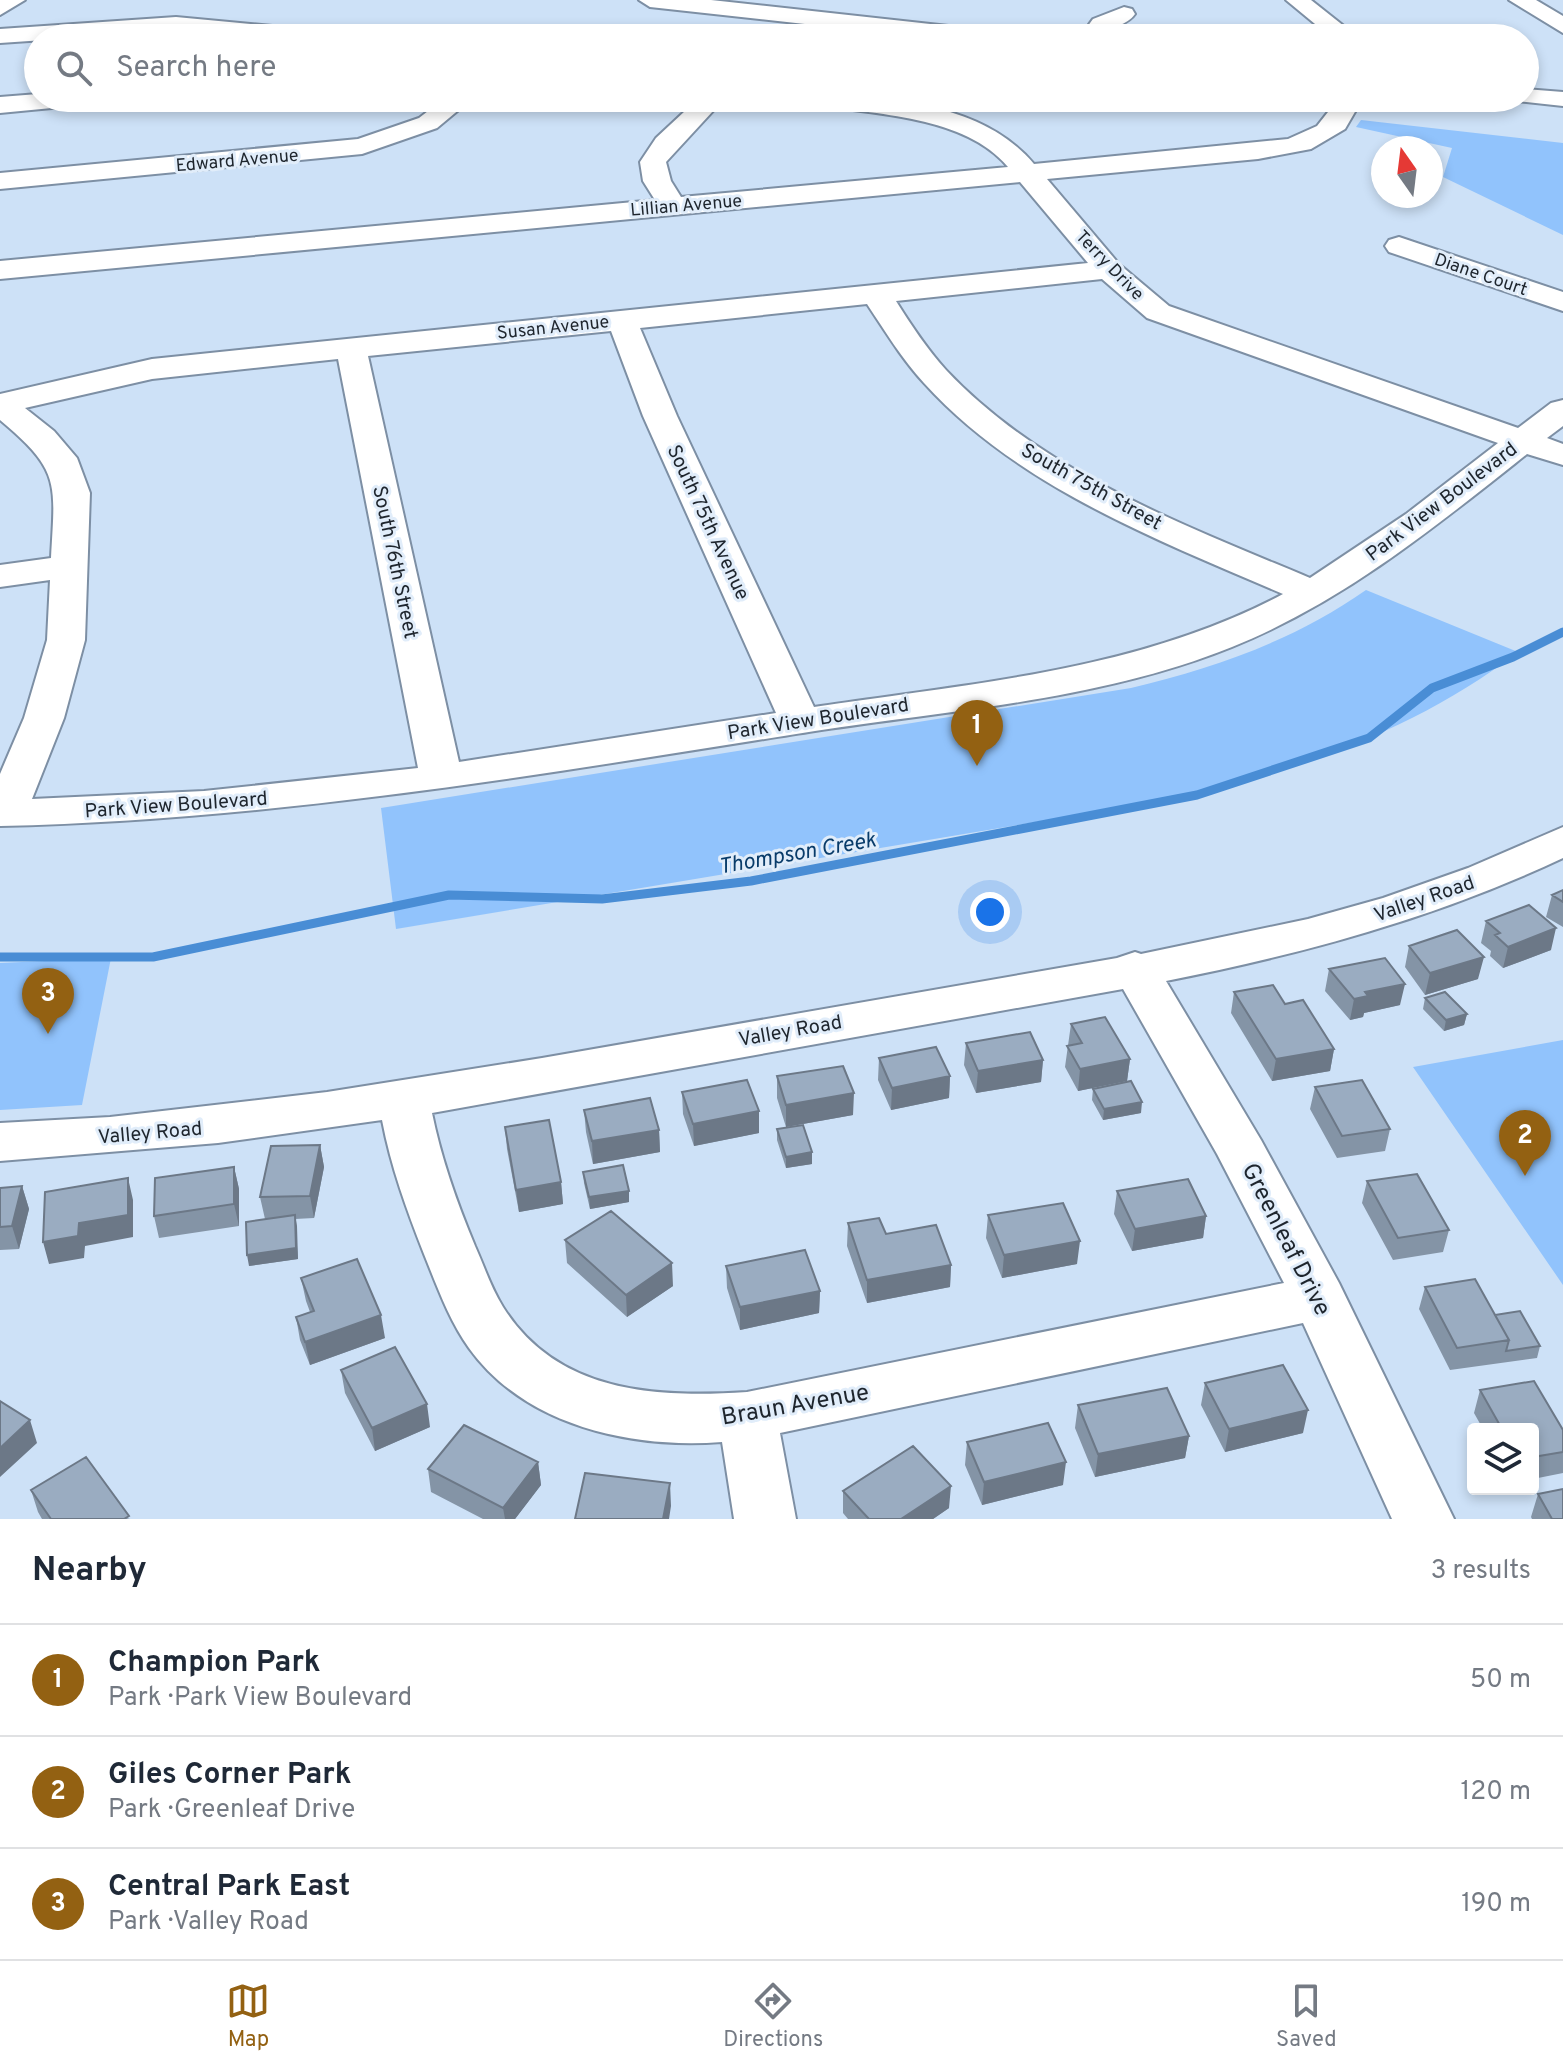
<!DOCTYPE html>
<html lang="en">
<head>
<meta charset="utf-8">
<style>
  :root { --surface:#fff; --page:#f6f6f7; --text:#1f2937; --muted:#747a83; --line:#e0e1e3; --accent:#936112 }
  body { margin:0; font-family:Overpass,sans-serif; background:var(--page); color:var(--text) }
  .controls { position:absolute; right:24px; bottom:24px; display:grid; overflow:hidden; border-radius:8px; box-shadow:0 4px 12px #0003 }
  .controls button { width:72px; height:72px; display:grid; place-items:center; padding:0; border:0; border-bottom:2px solid var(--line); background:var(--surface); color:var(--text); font:40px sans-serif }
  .compass { position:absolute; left:1371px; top:136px; width:72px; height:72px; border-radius:50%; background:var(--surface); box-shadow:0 4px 12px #0003; rotate:346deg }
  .you { position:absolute; left:990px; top:912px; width:28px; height:28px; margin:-20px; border:6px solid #fff; border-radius:50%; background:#1a73e8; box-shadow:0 0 0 12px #1a73e833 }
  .badge { display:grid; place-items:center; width:52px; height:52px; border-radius:50%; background:var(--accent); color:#fff; font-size:26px; font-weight:700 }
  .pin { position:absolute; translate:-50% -66px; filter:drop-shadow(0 2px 4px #0008) }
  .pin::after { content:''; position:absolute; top:42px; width:28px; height:24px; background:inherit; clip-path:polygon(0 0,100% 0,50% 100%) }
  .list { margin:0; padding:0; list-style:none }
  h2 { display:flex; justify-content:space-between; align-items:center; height:104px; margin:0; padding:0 32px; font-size:34px }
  h2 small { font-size:26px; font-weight:400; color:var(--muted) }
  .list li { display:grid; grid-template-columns:52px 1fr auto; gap:24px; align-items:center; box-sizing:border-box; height:112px; padding:0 32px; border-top:2px solid var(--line) }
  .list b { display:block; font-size:30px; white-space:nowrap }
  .list p { margin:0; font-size:26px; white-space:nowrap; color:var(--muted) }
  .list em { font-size:26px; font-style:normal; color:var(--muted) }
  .icon { flex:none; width:44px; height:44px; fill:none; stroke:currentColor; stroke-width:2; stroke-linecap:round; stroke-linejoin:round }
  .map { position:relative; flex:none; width:1563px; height:1519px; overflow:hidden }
  .search { position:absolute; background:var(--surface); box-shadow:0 4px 12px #0003; left:24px; right:24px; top:24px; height:88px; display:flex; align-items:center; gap:20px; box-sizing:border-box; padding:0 28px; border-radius:44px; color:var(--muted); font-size:30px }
  .sheet { height:440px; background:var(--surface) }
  nav { display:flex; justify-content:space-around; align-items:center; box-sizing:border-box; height:112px; border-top:2px solid var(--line); background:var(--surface); font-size:22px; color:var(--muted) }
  nav a { display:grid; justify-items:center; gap:4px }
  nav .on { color:var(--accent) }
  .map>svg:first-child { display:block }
  .green { fill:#91c3fc }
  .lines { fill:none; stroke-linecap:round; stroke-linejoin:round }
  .stream { stroke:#498dd5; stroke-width:9 }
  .minor-casing { stroke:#7d8fa4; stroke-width:4 }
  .minor { fill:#fff; fill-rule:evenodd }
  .wall { fill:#8494a6 }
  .shaded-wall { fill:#6c7887 }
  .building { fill:#9aacc1; stroke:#6c7887; stroke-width:2 }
  .labels { text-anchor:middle; stroke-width:6; stroke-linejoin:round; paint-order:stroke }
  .far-street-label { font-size:18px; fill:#1e252d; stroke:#e1edfa }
  .street-label { font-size:20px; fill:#1e252d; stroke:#e1edfa }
  .water-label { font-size:22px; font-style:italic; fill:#093c6a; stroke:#e1edfa }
  .near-street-label { font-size:24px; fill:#1e252d; stroke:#e1edfa }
</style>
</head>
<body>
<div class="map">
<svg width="1563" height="1519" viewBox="0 0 1563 1519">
  <rect width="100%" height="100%" fill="#cde1f7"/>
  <!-- green -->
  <path class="green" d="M1361,120L1563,143V235L1443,177L1452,148L1356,127Z
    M1366,590L1518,652C1406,738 1274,778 1137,805L396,929L381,808L1131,688C1215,668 1295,640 1366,590Z
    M111,958L82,1105L0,1110V963Z
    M1563,1040V1285L1413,1067Z"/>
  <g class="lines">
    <!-- stream -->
    <path class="stream" d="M0,957H153L449,895L602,899L751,881L1197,795L1369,738L1432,688L1513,657L1563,632"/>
    <defs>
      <path id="minor" d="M0,0H25L0,15Z
        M639,0H711L994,31L1006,38H931L650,7Z
        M1286,0H1311L1359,38H1332Z
        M1509,0H1536L1563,16V33Z
        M1124,7L1132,9L1135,14C1127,26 1111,25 1103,38H1079L1093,19Z
        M176,17L325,31L337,38H251L176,31L0,43V29Z
        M1525,89L1563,92V106L1516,101L1514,98H1525Z
        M38,94V98H95L83,105L0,113V97Z
        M445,98H473L437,128L362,154L0,189V173L358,139L419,118Z
        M699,98H725L666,162L671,181L681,197L1008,167C966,116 874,114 813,105L801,98C881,98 978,98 1034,164L1288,139L1317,126L1339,98H1363L1345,129L1311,149L1258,159L1047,179L1119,264L1169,306L1518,428L1551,403L1563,400V426L1547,438L1563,444V465L1527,454C1435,527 1343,602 1232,647C1101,700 953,710 815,731C543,774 275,820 0,826V774L24,718L47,640L50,580L0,587V565L51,558C55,482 61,471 0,420V394L152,359L1088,263L1020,182L0,279V261L655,200L643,181L640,162L656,138ZM1102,279L1147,318L1498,443L1406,514L1310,578C1184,525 1043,473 946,370C927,349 911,325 896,301ZM867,304C885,331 902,359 924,383C1018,487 1158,540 1283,594C1138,671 973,683 814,707L677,416L640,328ZM611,331L643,416L776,713L459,762L368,356ZM338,359L418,768L204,791L32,799L64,718L85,640L90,493L77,458L54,431L25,408L152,379Z
        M1399,237L1563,292V311L1389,252L1385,246L1389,240Z
        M1563,827V858C1436,918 1303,954 1166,981L1261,1140L1339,1283L1454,1519H1392L1303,1323L780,1433L796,1519H734L722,1442C631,1449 525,1426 469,1348C449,1320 437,1286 424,1254C407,1211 391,1167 382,1120L218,1143L0,1161V1123L110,1117L327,1092L542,1058L1117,958L1135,952L1141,954L1308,919L1383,898L1468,868ZM1123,989L1217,1154L1284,1283L747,1392C655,1398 557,1393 503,1307C491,1288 484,1266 475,1246C457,1203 441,1158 432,1113Z"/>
    </defs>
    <!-- minor casing -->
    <use href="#minor" class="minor-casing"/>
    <!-- minor -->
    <use href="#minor" class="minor"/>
  </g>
  <!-- wall -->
  <path class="wall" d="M1563,890V927L1546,917L1552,895Z
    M1486,921L1551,950L1503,968L1490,956L1491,951L1481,943Z
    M1409,946L1478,979L1425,995L1405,967Z
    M1329,969L1400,1005L1364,1013L1363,1017L1350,1020L1325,991Z
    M1234,992L1285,1004L1334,1049L1330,1071L1272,1081L1231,1013Z
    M1425,998L1467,1014L1464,1025L1444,1031L1423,1009Z
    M1071,1024L1130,1059L1127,1081L1078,1091L1065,1067Z
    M966,1043L1043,1060L1041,1082L976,1093L964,1065Z
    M879,1058L950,1076L949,1098L891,1110L878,1080Z
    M777,1076L853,1115L786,1127L777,1098Z
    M1315,1087L1390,1129L1385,1151L1337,1158L1310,1109Z
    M1093,1089L1141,1113L1103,1120L1092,1100Z
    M682,1092L759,1111V1133L694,1146L683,1114Z
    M584,1110L659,1130L660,1152L593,1164L586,1132Z
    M505,1127L561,1182L563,1204L519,1212L507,1149Z
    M777,1129L812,1164L786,1168L777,1140Z
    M320,1145L324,1167L314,1218L295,1219L298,1259L249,1266L265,1219L260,1197Z
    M234,1167L239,1189V1226L159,1238L154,1216Z
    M583,1172L629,1202L590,1209L584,1183Z
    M1367,1181L1449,1230L1443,1252L1393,1260L1362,1203Z
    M22,1186L29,1209L19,1249L0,1250V1188Z
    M1117,1191L1206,1216L1203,1238L1132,1251L1114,1214Z
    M988,1215L1077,1264L1002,1278L986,1238Z
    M848,1223L886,1234L951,1265L950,1287L867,1303L847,1246Z
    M565,1240L673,1286L627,1317L567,1263Z
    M726,1266L820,1291L819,1313L740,1330L727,1288Z
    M301,1278L385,1338L310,1365L300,1340L296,1317L310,1312L306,1301Z
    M1425,1287L1540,1346L1537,1358L1450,1370L1419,1309Z
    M341,1370L430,1427L375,1451L345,1393Z
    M1205,1383L1303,1433L1225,1452L1201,1405Z
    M1480,1390L1563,1430V1473L1533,1479V1429H1483L1474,1413Z
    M1078,1405L1189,1436L1185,1458L1095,1477L1075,1428Z
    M967,1442L1063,1485L982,1505L965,1465Z
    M538,1462L541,1485L515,1519H483L431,1492L428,1469Z
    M31,1490L130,1519H42L38,1512Z
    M843,1491L949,1508L933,1519H848L843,1513Z
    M1538,1494L1563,1519H1532L1531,1517Z"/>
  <!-- shaded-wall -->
  <path class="shaded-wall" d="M1556,928L1551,950L1503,968L1508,947Z
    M1484,957L1478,979L1425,995L1430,973Z
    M1405,984L1400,1005L1364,1013L1363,1017L1350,1020L1354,999L1365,992Z
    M1467,1014L1464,1025L1444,1031L1446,1020Z
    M1334,1049L1330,1071L1272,1081L1276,1059Z
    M1130,1059L1127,1081L1078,1091L1080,1069Z
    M1043,1060L1041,1082L976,1093L978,1071Z
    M950,1076L949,1098L891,1110L892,1088Z
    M854,1093L853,1115L786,1127V1105Z
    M1142,1102L1141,1113L1103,1120L1104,1109Z
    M759,1111V1133L694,1146L693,1124Z
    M659,1130L660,1152L593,1164L592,1141Z
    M320,1145L324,1167L314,1218L310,1196Z
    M812,1152V1164L786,1168V1157Z
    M234,1167L239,1189V1226L234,1204Z
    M128,1178L133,1200V1237L85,1246L84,1258L49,1264L43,1242Z
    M561,1182L563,1204L519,1212L516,1190Z
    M22,1186L29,1209L19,1249L12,1226Z
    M629,1191V1202L590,1209L589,1197Z
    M295,1215L297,1226L298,1259L249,1266L247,1255Z
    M1206,1216L1203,1238L1132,1251L1135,1229Z
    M1080,1241L1077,1264L1002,1278L1004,1255Z
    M672,1263L673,1286L627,1317L626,1295Z
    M951,1265L950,1287L867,1303V1280Z
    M820,1291L819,1313L740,1330V1307Z
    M381,1315L385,1338L310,1365L305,1342Z
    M427,1404L430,1427L375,1451L372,1428Z
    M1308,1410L1303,1433L1225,1452L1229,1429Z
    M30,1420L37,1443L0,1477V1448Z
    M1189,1436L1185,1458L1095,1477L1098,1454Z
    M538,1462L541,1485L515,1519H505L503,1508Z
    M1066,1462L1063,1485L982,1505L984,1482Z
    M670,1483L671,1506L669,1519H663Z
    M951,1486L949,1508L933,1519H901Z"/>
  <!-- building -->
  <path class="building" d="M1563,890V902L1552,895Z
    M1529,905L1556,928L1508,947L1495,935L1500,933L1486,921Z
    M1457,930L1484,957L1430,973L1409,946Z
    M1385,958L1405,984L1365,992L1368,996L1354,999L1329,969Z
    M1273,985L1285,1004L1303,1000L1334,1049L1276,1059L1234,992Z
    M1445,992L1467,1014L1446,1020L1425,998Z
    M1105,1017L1130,1059L1080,1069L1067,1046L1082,1043L1071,1024Z
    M1030,1032L1043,1060L978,1071L966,1043Z
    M936,1047L950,1076L892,1088L879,1058Z
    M843,1066L854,1093L786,1105L777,1076Z
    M747,1080L759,1111L693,1124L682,1092Z
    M1362,1080L1390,1129L1342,1136L1315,1087Z
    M1131,1081L1142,1102L1104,1109L1093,1089Z
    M650,1098L659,1130L592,1141L584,1110Z
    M549,1120L561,1182L516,1190L505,1127Z
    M803,1125L812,1152L786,1157L777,1129Z
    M320,1145L310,1196L260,1197L271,1146Z
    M623,1165L629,1191L589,1197L583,1172Z
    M234,1167V1204L154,1216L155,1178Z
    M1417,1174L1449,1230L1398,1238L1367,1181Z
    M128,1178V1215L79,1223L78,1236L43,1242L45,1192Z
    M1188,1179L1206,1216L1135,1229L1117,1191Z
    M22,1186L12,1226L0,1227V1188Z
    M1063,1203L1080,1241L1004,1255L988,1215Z
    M611,1211L672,1263L626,1295L565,1240Z
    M295,1215L296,1248L247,1255L246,1222Z
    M879,1218L886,1234L936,1225L951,1265L867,1280L848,1223Z
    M805,1250L820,1291L740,1307L726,1266Z
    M357,1259L381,1315L305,1342L296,1317L314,1311L301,1278Z
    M1475,1279L1509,1340L1457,1348L1425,1287Z
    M1520,1311L1540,1346L1506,1351L1509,1340L1495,1315Z
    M395,1347L427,1404L372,1428L341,1370Z
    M1283,1365L1308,1410L1229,1429L1205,1383Z
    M1534,1381L1563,1430V1452L1533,1457V1429H1502L1480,1390Z
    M1167,1388L1189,1436L1098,1454L1078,1405Z
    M0,1401L30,1420L0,1448Z
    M1048,1423L1066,1462L984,1482L967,1442Z
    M464,1425L538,1462L503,1508L428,1469Z
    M913,1446L951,1486L901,1519H869L843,1491Z
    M86,1457L129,1516L124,1519H51L31,1490Z
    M585,1473L670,1483L663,1519H575Z
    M1563,1489V1519H1552L1538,1494Z"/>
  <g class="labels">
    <!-- far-street labels -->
    <g class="far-street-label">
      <text transform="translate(237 160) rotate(-5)" y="6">Edward Avenue</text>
      <text transform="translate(686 205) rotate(-5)" y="6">Lillian Avenue</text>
      <text transform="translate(1110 265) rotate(46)" y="6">Terry Drive</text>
      <text transform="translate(1481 274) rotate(19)" y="6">Diane Court</text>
      <text transform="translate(553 327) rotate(-6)" y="6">Susan Avenue</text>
    </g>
    <!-- street labels -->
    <g class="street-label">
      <text transform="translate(1092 486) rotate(29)" y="7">South 75th Street</text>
      <text transform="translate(1441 501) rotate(-37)" y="7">Park View Boulevard</text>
      <text transform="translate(709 522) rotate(65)" y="7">South 75th Avenue</text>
      <text transform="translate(396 562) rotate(78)" y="7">South 76th Street</text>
      <text transform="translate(818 718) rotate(-9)" y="7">Park View Boulevard</text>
      <text transform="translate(176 804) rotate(-4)" y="7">Park View Boulevard</text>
      <text transform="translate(1424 898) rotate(-19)" y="7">Valley Road</text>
      <text transform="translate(790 1030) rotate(-10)" y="7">Valley Road</text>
      <text transform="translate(150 1132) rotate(-5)" y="7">Valley Road</text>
    </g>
    <!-- water labels -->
    <g class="water-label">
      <text transform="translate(797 852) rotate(-10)" y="8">Thompson Creek</text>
    </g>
    <!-- near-street labels -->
    <g class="near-street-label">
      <text transform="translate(1287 1239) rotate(63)" y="8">Greenleaf Drive</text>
      <text transform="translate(795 1404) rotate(-10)" y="8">Braun Avenue</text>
    </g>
  </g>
</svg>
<div class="controls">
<button><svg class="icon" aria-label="layers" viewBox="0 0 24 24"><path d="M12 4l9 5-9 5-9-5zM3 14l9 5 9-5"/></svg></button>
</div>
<svg class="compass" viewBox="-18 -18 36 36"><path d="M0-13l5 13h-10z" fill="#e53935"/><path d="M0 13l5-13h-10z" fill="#747a83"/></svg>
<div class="you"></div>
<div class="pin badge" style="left:977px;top:766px">1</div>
<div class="pin badge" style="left:1525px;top:1176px">2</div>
<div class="pin badge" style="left:48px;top:1034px">3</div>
<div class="search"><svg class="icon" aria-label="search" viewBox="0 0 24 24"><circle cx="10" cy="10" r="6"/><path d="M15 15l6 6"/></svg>Search here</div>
</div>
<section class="sheet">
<h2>Nearby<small>3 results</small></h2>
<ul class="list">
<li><span class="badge">1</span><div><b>Champion Park</b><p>Park · Park View Boulevard</p></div><em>50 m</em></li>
<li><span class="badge">2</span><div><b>Giles Corner Park</b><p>Park · Greenleaf Drive</p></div><em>120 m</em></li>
<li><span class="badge">3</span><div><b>Central Park East</b><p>Park · Valley Road</p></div><em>190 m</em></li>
</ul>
</section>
<nav>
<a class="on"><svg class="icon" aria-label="map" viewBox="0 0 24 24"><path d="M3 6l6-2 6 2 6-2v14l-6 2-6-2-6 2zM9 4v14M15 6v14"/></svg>Map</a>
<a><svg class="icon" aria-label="directions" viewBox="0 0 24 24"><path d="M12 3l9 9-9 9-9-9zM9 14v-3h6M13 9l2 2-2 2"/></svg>Directions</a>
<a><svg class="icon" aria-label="saved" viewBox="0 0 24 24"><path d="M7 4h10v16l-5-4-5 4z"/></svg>Saved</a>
</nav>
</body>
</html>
